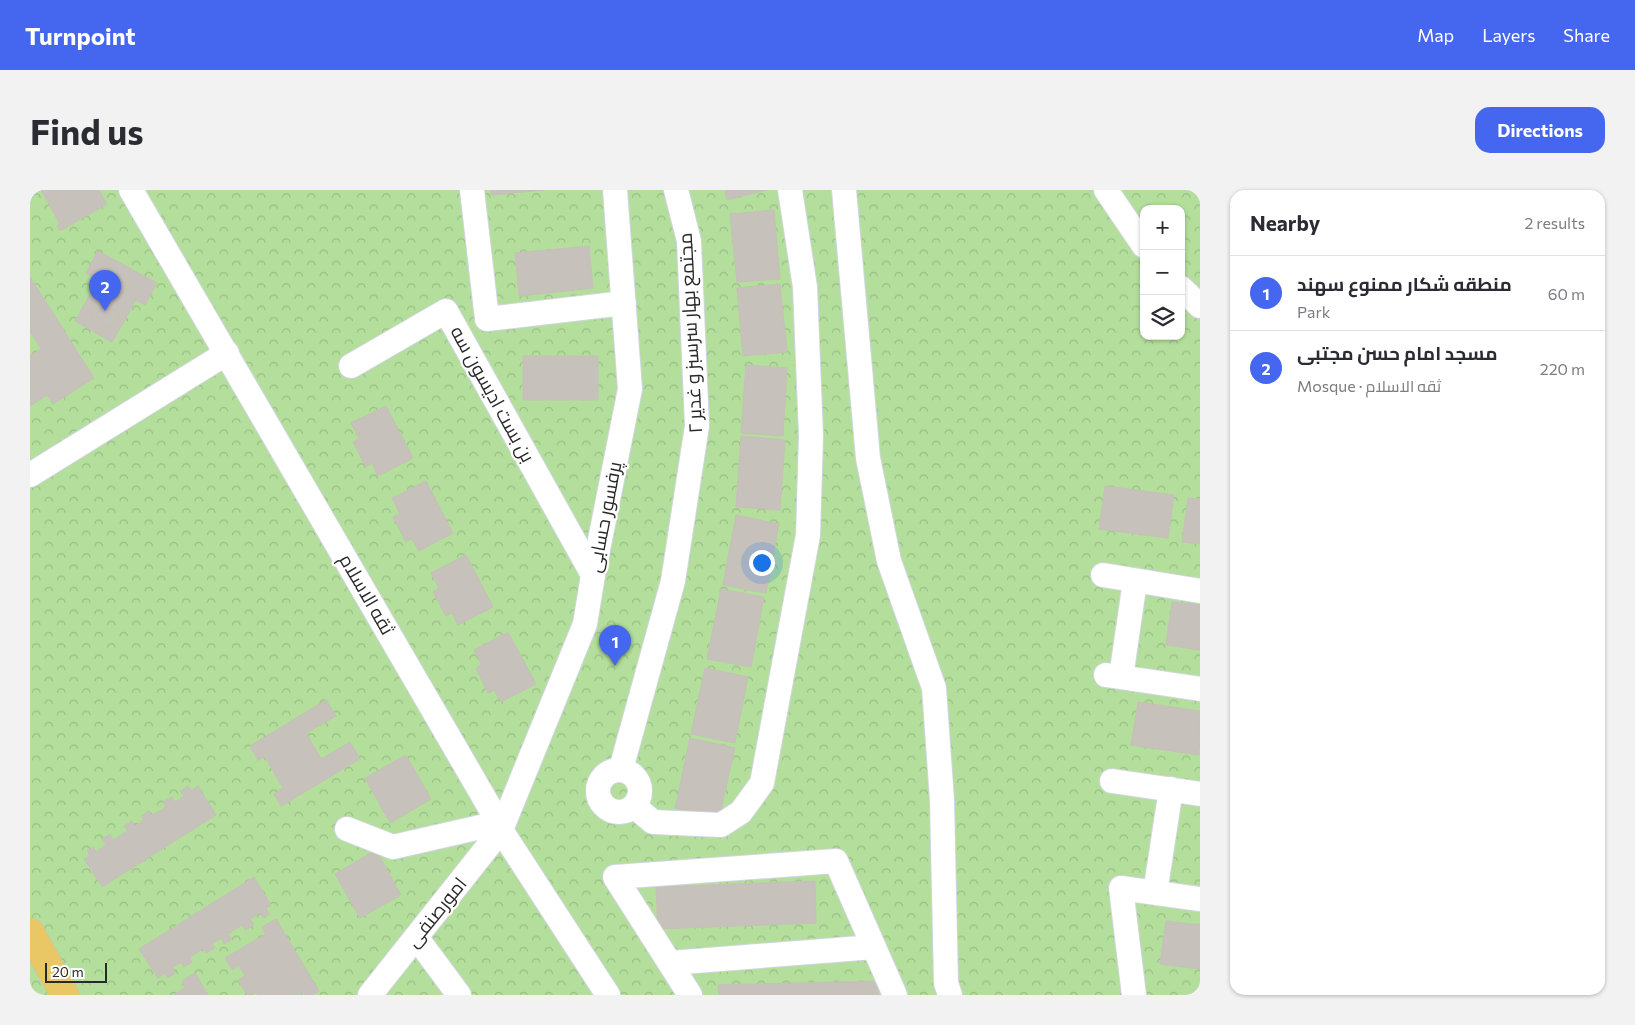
<!DOCTYPE html>
<html lang="en">
<head>
<meta charset="utf-8">
<style>
  :root { --surface:#fff; --page:#f2f2f3; --text:#2b2b33; --muted:#7c7c81; --line:#e1e1e2; --accent:#4567ef }
  body { margin:0; font-family:Commissioner,Cairo,sans-serif; background:var(--page); color:var(--text) }
  .controls { position:absolute; right:15px; top:15px; display:grid; overflow:hidden; border-radius:10px; box-shadow:0 1px 4px #0004 }
  .controls button { width:45px; height:45px; display:grid; place-items:center; padding:0; border:0; border-bottom:1px solid var(--line); background:var(--surface); color:var(--text); font:25px sans-serif }
  .scale { position:absolute; left:15px; bottom:12px; width:62px; box-sizing:border-box; padding-left:5px; border:2px solid #292929; border-top:0; font-size:14px; line-height:18px; white-space:nowrap; color:#292929; -webkit-text-stroke:4px #fff; paint-order:stroke }
  .you { position:absolute; left:731px; top:372px; width:18px; height:18px; margin:-12px; border:4px solid #fff; border-radius:50%; background:#1a73e8; box-shadow:0 0 0 8px #1a73e833 }
  .badge { display:grid; place-items:center; width:32px; height:32px; border-radius:50%; background:var(--accent); color:#fff; font-size:16px; font-weight:700 }
  .pin { position:absolute; translate:-50% -41px; filter:drop-shadow(0 1px 2px #0008) }
  .pin::after { content:''; position:absolute; top:26px; width:18px; height:15px; background:inherit; clip-path:polygon(0 0,100% 0,50% 100%) }
  .list { margin:0; padding:0; list-style:none }
  h2 { display:flex; justify-content:space-between; align-items:center; height:65px; margin:0; padding:0 20px; font-size:21px }
  h2 small { font-size:16px; font-weight:400; color:var(--muted) }
  .list li { display:grid; grid-template-columns:32px 1fr auto; gap:15px; align-items:center; box-sizing:border-box; height:75px; padding:0 20px; border-top:1px solid var(--line) }
  .list b { display:block; font-size:19px; white-space:nowrap }
  .list p { margin:0; font-size:16px; white-space:nowrap; color:var(--muted) }
  .list em { font-size:16px; font-style:normal; color:var(--muted) }
  .icon { flex:none; width:28px; height:28px; fill:none; stroke:currentColor; stroke-width:2; stroke-linecap:round; stroke-linejoin:round }
  .map { position:relative; flex:none; width:1170px; height:805px; overflow:hidden; border-radius:15px }
  header { display:flex; align-items:center; gap:30px; box-sizing:border-box; height:70px; padding:0 25px; background:var(--accent); color:#fff }
  header strong { font-size:24px }
  nav { display:flex; gap:28px; margin-inline-start:auto; font-size:18px }
  .intro { display:flex; align-items:center; justify-content:space-between; box-sizing:border-box; height:120px; padding:0 30px }
  h1 { margin:0; font-size:35px }
  .button { padding:12px 22px; border-radius:15px; background:var(--accent); color:#fff; font-size:18px; font-weight:700 }
  main { display:flex; gap:30px; padding:0 30px }
  aside { flex:1; background:var(--surface); border-radius:15px; box-shadow:0 1px 4px #0004 }
  .map>svg:first-child { display:block }
  .park { fill:url(#park-crowns); fill-rule:evenodd }
  .building { fill:#c6c1bb; stroke:#c6c0b6 }
  .lines { fill:none; stroke-linecap:round; stroke-linejoin:round }
  .minor-casing { stroke:#d1d5e1; stroke-width:26 }
  .major-casing { stroke:#c3c3c3; stroke-width:29 }
  .minor { stroke:#fff; stroke-width:24 }
  .major { stroke:#e8c764; stroke-width:28 }
  .labels { text-anchor:middle; stroke-width:4.5; stroke-linejoin:round; paint-order:stroke }
  .street-label { font-size:19px; fill:#292929; stroke:#fff }
</style>
</head>
<body>
<header>
<strong>Turnpoint</strong>
<nav><a>Map</a><a>Layers</a><a>Share</a></nav>
</header>
<div class="intro"><h1>Find us</h1><a class="button">Directions</a></div>
<main>
<div class="map">
<svg width="1170" height="805" viewBox="0 0 1170 805">
  <defs>
    <pattern id="park-crowns" width="20" height="18" patternUnits="userSpaceOnUse" patternTransform="scale(1.25)"><rect width="20" height="18" fill="#b3de9b"/><path d="M2 6a3 3 0 1 1 6 0M12 15a3 3 0 1 1 6 0" fill="none" stroke="#9abe86"/></pattern>
  </defs>
  <rect width="100%" height="100%" fill="#ebe4dc"/>
  <!-- park -->
  <path class="park" d="M0,0H1170V805H0ZM1114,19H1151V146H1114Z"/>
  <!-- building -->
  <path class="building" d="M11,0H69L77,14L30,41L27,36L30,34Z
    M461,0H514L461,5Z
    M695,0H737L697,10Z
    M744,20L750,89L707,92L700,24Z
    M559,56L563,98L489,106L485,63Z
    M68,61L127,93L115,115L56,83Z
    M0,87L64,188L23,214L17,205L0,216V166L11,159L0,141Z
    M68,90L106,110L82,152L45,131Z
    M750,94L757,162L713,166L707,98Z
    M61 123a14 14 0 1 1 28 0a14 14 0 1 1-28 0Z
    M493,166H568V210H493Z
    M716,175L757,178L753,246L711,243Z
    M356,216L383,268L348,286L342,273L336,277L323,252L329,249L321,233Z
    M711,246L755,250L750,320L706,317Z
    M396,291L423,343L389,361L382,349L376,352L363,327L370,324L362,308Z
    M1075,296L1144,305L1138,348L1069,339Z
    M1158,308L1170,309V354L1152,352Z
    M706,325L749,334L736,403L693,395Z
    M436,365L463,417L428,435L422,423L416,426L403,402L409,398L401,383Z
    M691,399L734,407L721,477L677,469Z
    M1142,412L1170,415V460L1136,455Z
    M478,442L506,494L471,512L464,500L458,503L446,478L452,475L444,460Z
    M675,478L718,487L705,553L661,544Z
    M296,510L306,526L276,543L291,569L320,552L330,569L251,616L244,604L253,598L235,567L228,570L220,556Z
    M1108,512L1170,521L1169,565L1101,555Z
    M660,548L705,558L689,628L645,618Z
    M376,565L401,609L360,633L335,588Z
    M158,596L161,601L168,596L186,625L72,697L54,669L60,666L57,661L63,657L66,662L76,655L72,649L80,644L83,650L98,641L94,636L102,631L105,636L114,630L111,626L119,621L122,625L136,617L133,612L142,607L145,612L154,606L150,601Z
    M346,660L371,705L330,728L305,684Z
    M224,687L241,715L236,718L239,724L233,728L230,723L220,729L224,735L216,740L212,735L198,744L202,749L194,754L191,748L182,754L185,758L176,763L173,759L160,767L162,772L154,777L151,772L142,778L145,783L138,788L135,783L128,788L109,759Z
    M785,691L786,733L628,739L626,697Z
    M246,729L289,801L283,805H275L273,802L269,805H228L227,803L217,805L208,790L215,786L209,776L202,780L195,768L236,744L232,737Z
    M1136,731L1170,735V779L1130,774Z
    M165,783L178,805H143L155,798L152,791Z
    M848,791V805H689L688,795Z"/>
  <g class="lines">
    <defs>
      <path id="minor" d="M101,0L463,623L471,640L578,805
        M442,0L457,129L594,113
        M814,0L838,268L859,371L904,498L912,610L916,793L920,805
        M1076,0L1114,56
        M1151,98L1170,116
        M321,176L416,121L563,385
        M0,285L197,163
        M1073,385L1170,401
        M1076,485L1170,499
        M1091,487L1105,391
        M591,579L643,391L667,236L659,51L646,0
        M568 601a21 21 0 1 1 42 0a21 21 0 1 1-42 0Z
        M1082,591L1170,604
        M604,616L623,632L691,635L711,622L732,593L778,345L781,246L775,97L760,0
        M317,639L363,657L468,633
        M1125,703L1141,599
        M386,747L429,805
        M640,773L844,757
        M340,805L471,640L555,434L563,385L600,199L585,0
        M660,805L585,687L806,671L865,805
        M1104,805L1091,698L1170,709"/>
      <path id="major" d="M0,742L35,805"/>
    </defs>
    <!-- minor casing -->
    <use href="#minor" class="minor-casing"/>
    <!-- major casing -->
    <use href="#major" class="major-casing"/>
    <!-- minor -->
    <use href="#minor" class="minor"/>
    <!-- major -->
    <use href="#major" class="major"/>
  </g>
  <g class="labels">
    <!-- street labels -->
    <g class="street-label">
      <text transform="translate(660 143) rotate(-93)" y="7">مجتمع بهار سرسبز و غدیر ۲</text>
      <text transform="translate(463 204) rotate(61)" y="7">بن بست ادیسون سه</text>
      <text transform="translate(574 327) rotate(-79)" y="7">پرفسور حسابی</text>
      <text transform="translate(337 404) rotate(60)" y="7">ثقه الاسلام</text>
      <text transform="translate(406 722) rotate(-51)" y="7">امورصنفی</text>
    </g>
  </g>
</svg>
<div class="controls">
<button>+</button>
<button>−</button>
<button><svg class="icon" aria-label="layers" viewBox="0 0 24 24"><path d="M12 4l9 5-9 5-9-5zM3 14l9 5 9-5"/></svg></button>
</div>
<div class="scale">20 m</div>
<div class="you"></div>
<div class="pin badge" style="left:585px;top:476px">1</div>
<div class="pin badge" style="left:75px;top:121px">2</div>
</div>
<aside>
<h2>Nearby<small>2 results</small></h2>
<ul class="list">
<li><span class="badge">1</span><div><b>منطقه شکار ممنوع سهند</b><p>Park</p></div><em>60 m</em></li>
<li><span class="badge">2</span><div><b>مسجد امام حسن مجتبی</b><p>Mosque · ثقه الاسلام</p></div><em>220 m</em></li>
</ul>
</aside>
</main>
</body>
</html>
